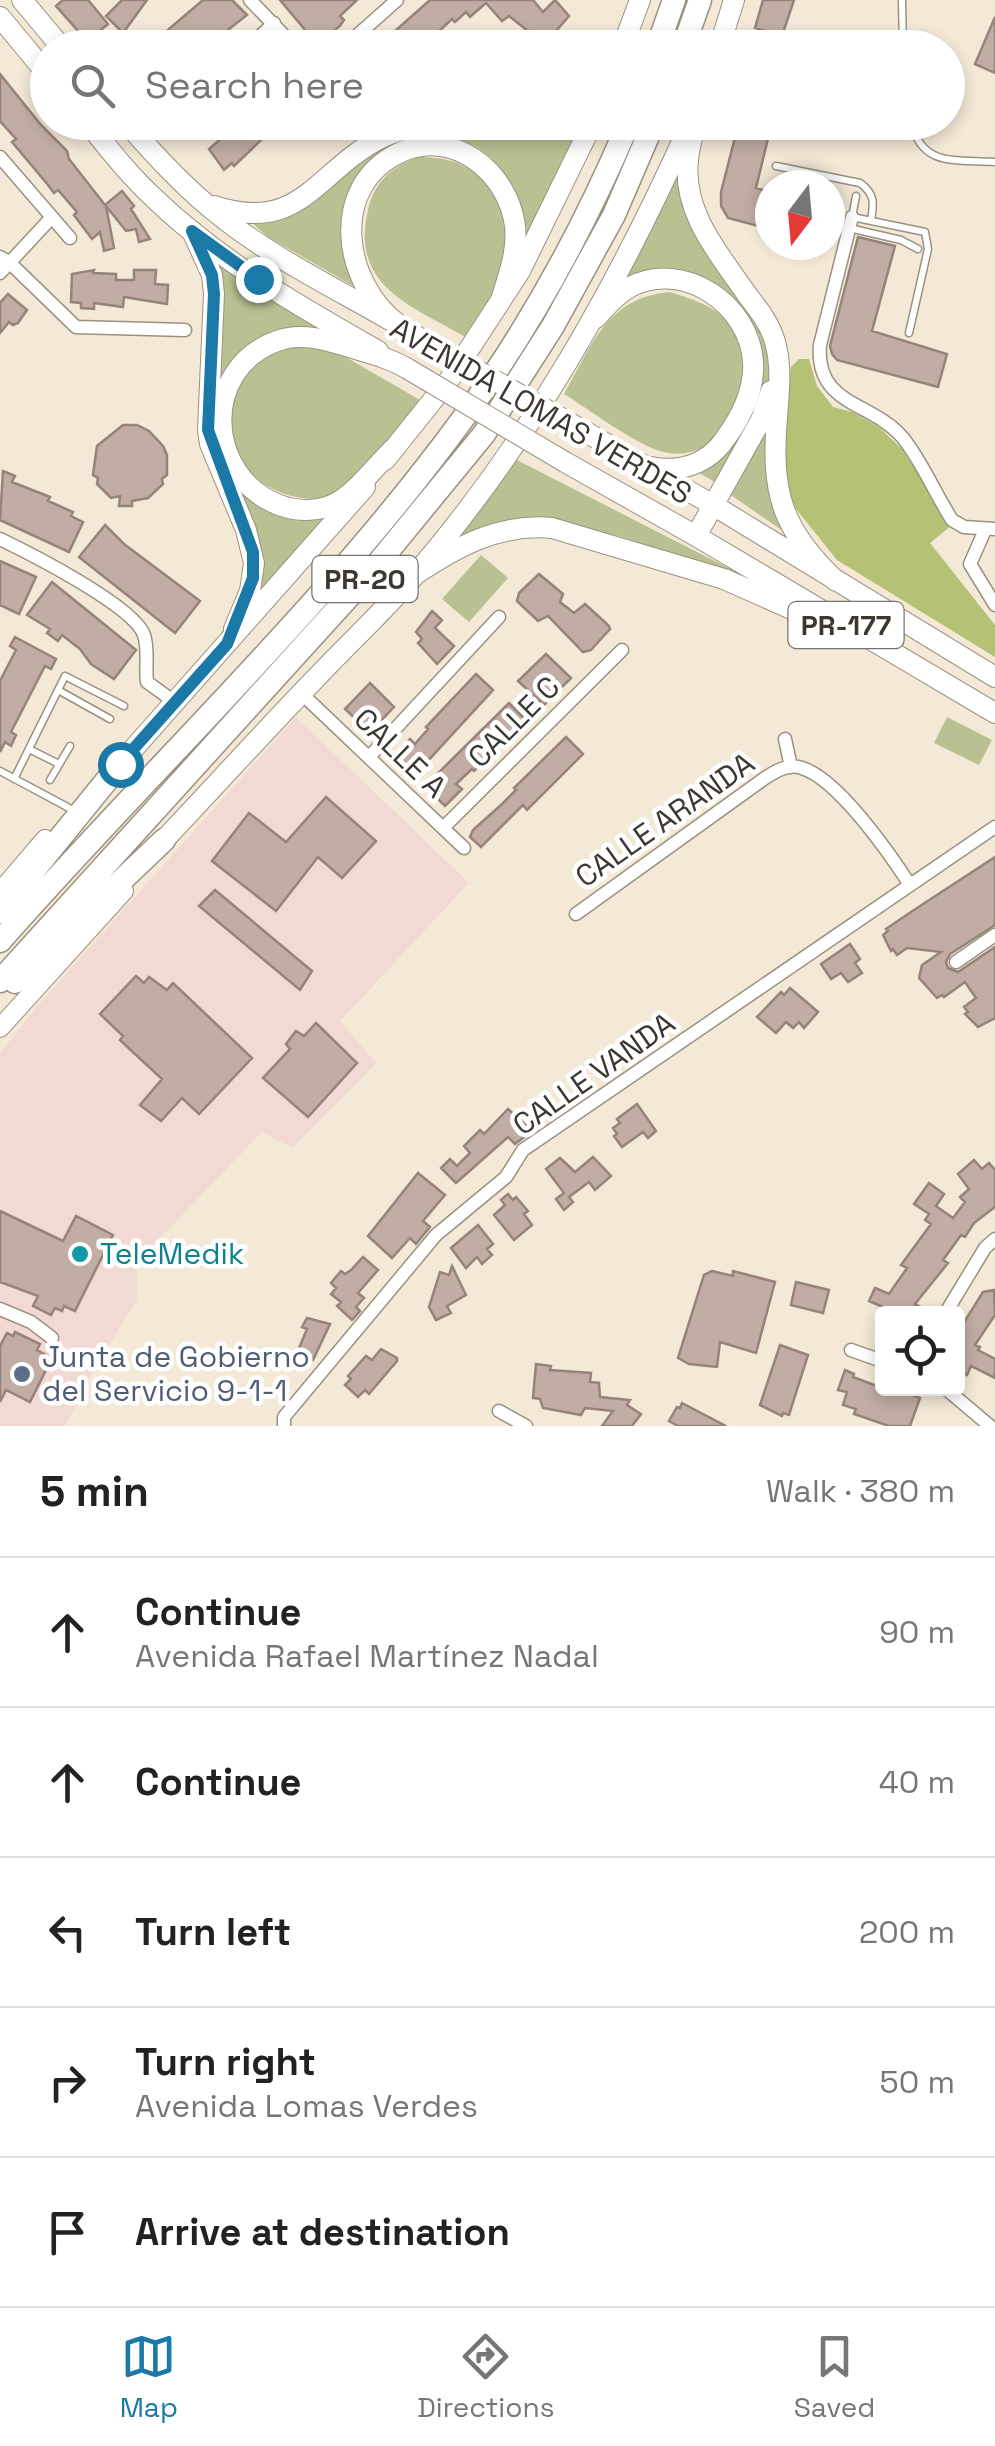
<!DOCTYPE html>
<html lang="en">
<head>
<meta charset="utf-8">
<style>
  :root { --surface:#fff; --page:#f2f2f2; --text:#222; --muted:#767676; --line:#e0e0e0; --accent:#1b79a7 }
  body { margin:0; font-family:"Space Grotesk",sans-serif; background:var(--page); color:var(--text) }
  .controls { position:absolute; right:30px; bottom:30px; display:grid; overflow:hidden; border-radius:10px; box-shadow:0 5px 15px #0003 }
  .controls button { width:90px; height:90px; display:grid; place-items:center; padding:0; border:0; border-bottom:2px solid var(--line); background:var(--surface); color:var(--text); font:50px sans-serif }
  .compass { position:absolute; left:755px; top:170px; width:90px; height:90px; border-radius:50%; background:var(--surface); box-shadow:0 5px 15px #0003; rotate:196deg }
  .stop { position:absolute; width:30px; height:30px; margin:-22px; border:8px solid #1b79a7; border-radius:50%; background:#fff }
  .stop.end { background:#1b79a7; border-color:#fff; box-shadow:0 2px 10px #0008 }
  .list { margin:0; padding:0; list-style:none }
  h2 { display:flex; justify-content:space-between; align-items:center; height:130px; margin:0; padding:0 40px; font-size:42px }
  h2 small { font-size:32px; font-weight:400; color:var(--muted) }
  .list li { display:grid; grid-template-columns:65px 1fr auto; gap:30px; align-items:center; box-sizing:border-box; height:150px; padding:0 40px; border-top:2px solid var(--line) }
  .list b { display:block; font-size:38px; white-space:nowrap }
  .list p { margin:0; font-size:32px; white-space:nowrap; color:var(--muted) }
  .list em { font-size:32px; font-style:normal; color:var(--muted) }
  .icon { flex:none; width:55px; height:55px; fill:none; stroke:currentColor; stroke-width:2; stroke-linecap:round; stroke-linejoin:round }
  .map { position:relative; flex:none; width:995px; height:1426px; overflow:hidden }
  .search { position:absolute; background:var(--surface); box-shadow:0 5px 15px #0003; left:30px; right:30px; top:30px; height:110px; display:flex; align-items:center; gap:25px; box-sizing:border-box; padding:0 35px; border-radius:55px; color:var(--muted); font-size:38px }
  .sheet { height:880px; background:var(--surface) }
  nav { display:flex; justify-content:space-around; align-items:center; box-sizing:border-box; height:140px; border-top:2px solid var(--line); background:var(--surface); font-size:28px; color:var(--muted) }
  nav a { display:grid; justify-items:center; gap:5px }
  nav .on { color:var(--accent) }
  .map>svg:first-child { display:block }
  .commercial { fill:#f3d9d4 }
  .green { fill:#b9c192 }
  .forest { fill:#b5c174 }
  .building { fill:#c1ada3; stroke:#96837a; stroke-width:2.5 }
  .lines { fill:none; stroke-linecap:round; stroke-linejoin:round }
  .service-casing { stroke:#9b9180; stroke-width:9 }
  .minor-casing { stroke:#9b9180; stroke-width:15 }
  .secondary-casing { stroke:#9b9180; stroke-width:20 }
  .primary-casing { stroke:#9b9180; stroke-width:22 }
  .trunk-casing { stroke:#9b9180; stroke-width:22 }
  .motorway-casing { stroke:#9b9180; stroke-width:25 }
  .service { stroke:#fff; stroke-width:6 }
  .minor { stroke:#fff; stroke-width:12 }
  .secondary { stroke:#fff; stroke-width:18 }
  .primary { stroke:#fff; stroke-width:20 }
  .trunk { stroke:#fff; stroke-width:20 }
  .motorway { stroke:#fff; stroke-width:22 }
  .trunk-bridge-casing { stroke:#9b9180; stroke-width:22; stroke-linecap:butt }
  .trunk-bridge { stroke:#fff; stroke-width:20 }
  .route { stroke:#1b79a7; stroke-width:12 }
  .culture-dot { fill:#0f9aa8; stroke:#fff; stroke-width:4 }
  .service-dot { fill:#5c6f8a; stroke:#fff; stroke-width:4 }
  .labels { text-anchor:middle; stroke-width:9; stroke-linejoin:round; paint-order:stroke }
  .shield { fill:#fff; stroke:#76746e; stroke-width:2.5 }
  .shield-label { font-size:28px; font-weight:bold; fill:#3c3830 }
  .street-label { font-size:30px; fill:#3c3830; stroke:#fff }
  .culture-label { font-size:30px; fill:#0d838f; stroke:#fff; text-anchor:start }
  .service-label { font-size:30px; fill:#4e5e75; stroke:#fff; text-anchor:start }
</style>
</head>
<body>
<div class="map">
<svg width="995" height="1426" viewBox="0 0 995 1426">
  <rect width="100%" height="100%" fill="#f3e9d6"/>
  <!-- commercial -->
  <path class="commercial" d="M296,717L469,883L340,1021L376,1063L292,1148L262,1132L137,1262V1299L95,1368L65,1426H0V1053L40,1003Z"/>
  <!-- green -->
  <path class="green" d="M528,122L581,123L516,266C518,249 522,229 521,212C520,199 513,188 506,177C449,82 284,164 362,291L268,237L252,223L287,217L311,203L388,138L441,127Z
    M419,157C489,156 523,211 501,275C494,296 478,318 467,338C411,305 350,287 368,210C374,181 393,166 419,157Z
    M679,161L767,335L772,365L769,384L718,484L696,471L762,364L759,335L735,301L625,278Z
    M218,261L336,334C276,321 250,336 216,386L221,281Z
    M670,292C692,299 716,306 730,325C762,371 729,467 664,452C637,446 589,409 564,394C593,344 606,298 670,292Z
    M299,344L330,348L420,400C400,423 367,471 346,488C316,511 264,494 243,465C222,435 227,385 257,361C270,352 284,348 299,344Z
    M772,408L768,489L790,536L728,493Z
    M515,459L740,574V576L619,536L546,520L450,542Z
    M231,475L249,494L338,506L258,602Z
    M481,555L508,578L469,622L442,599Z
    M947,717L992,740L979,765L934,743Z"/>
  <!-- forest -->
  <path class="forest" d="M799,359H809L817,386L833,407L852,412L880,428L901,448L952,525L930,543L995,625V657L837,560L796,509L785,483V414L791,367Z"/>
  <!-- building -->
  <path class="building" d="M63,0H88L108,24L87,41L56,6Z
    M122,0H147L123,33L106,16Z
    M203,0H232L247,15L205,48H176L163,34Z
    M280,0H357L340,16L344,20L340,26L317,44Z
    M430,0H533L543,12L555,0L569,16L550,38L544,32L538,39L509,16L502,21L486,3L470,17L466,12L455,22L452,19L438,32L443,37L431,48H393L386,39Z
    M763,0H794L779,45L767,41L769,32L755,28Z
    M995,17V73L975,64Z
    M0,74L41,125L67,151L69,159L105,205L122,191L134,206L131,209L150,239L139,242L136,229L126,231L106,206L114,248L104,251L100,232L92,239L74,215L77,212L58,190L54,193L48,185L12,142L16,139L0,121Z
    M242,122H280L234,166L232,163L224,170L209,149L223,137L220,133L231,124L234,129Z
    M739,122H772L756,188L770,192V229L728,218L721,206V192Z
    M858,237L895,246L872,331L947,354L938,387L837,360L832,354L830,346Z
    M94,270L93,273L116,274V280H134V270H156L155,284L168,285L167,304L124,297L123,307L94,303V309L81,308V303L71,302L72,274Z
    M8,294L27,310L18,323L13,325L9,322L0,333V303Z
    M123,425H137L149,431L163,446L167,455V475L162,479L163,484L148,498L132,501V506H119L120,496L111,498L97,484L98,478L93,475L97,446Z
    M3,471L15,476L12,482L50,497L48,501L73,512L71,516L83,522L69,552L0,520Z
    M105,525L124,544L200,601L175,633L79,557Z
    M0,561L36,577L19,614L0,605Z
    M539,574L563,594L560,602L574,613L585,604L609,626L610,629L591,650L583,652L548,616L538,621L517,601L519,593Z
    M52,582L136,650L114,679L91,664L80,649L62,635L58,641L47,633L50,629L27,615Z
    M432,611L442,620L435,628L454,646L437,664L418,643L422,639L416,632Z
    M15,637L56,659L51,669L45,666L11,732L16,735L11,746L5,742L0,752V681L16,650L10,646Z
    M546,654L571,678L544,705L518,681Z
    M476,674L493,690L414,776L393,756L410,739L415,744L428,729L426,727Z
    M370,683L394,707L370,732L345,709Z
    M509,703L526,720L474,771L472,769L456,784L462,789L445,806L425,786Z
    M566,737L583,754L527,810L523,805L481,847L470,837L473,830L501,805L516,790L514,788Z
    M326,797L376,841L342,878L318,857L276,911L212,861L249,813L286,842Z
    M995,857V925L950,954L946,962L948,968L958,972L995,947V1018L978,1027L965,1014L968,1012L964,1007L976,998L965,982L944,997L942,995L937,998L919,978L922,965L941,952L907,948L897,955L893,949L891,951L883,935L888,931L886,929L914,910Z
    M215,890L312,971L300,990L199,906Z
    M850,944L860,959L855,963L862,973L848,982L841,973L831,979L821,964Z
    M136,976L144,983L149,977L167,990L173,983L252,1058L199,1114L182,1098L161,1121L140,1105L162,1079L120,1040L123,1036L100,1014Z
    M790,988L818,1012L804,1028L799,1022L793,1028L786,1022L776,1033L757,1017L781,992L784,995Z
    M316,1023L357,1063L308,1117L263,1078L290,1049L286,1044L296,1031L304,1036Z
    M637,1104L656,1131L648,1138L643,1132L622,1147L614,1136L617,1134L613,1128L620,1123L617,1119Z
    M508,1109L532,1131L515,1144L508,1137L456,1183L441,1168L450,1159L457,1166L470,1153L464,1146L480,1130L484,1134Z
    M593,1157L611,1176L595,1190L589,1182L569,1197L573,1202L564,1210L556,1199L564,1193L546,1169L560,1158L575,1172Z
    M974,1160L982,1169L989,1163L995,1170V1207L974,1223L965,1237L961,1235L943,1260L948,1263L915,1304L935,1314H880L883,1307L869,1301L875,1288L889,1294L907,1268L901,1265L931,1224L925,1220L929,1214L914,1204L929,1183L944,1194L936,1206L953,1218L965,1202L960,1197L969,1189L958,1174Z
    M418,1173L445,1195L423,1221L430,1227L416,1244L410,1238L392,1258L368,1236Z
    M508,1194L513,1200L516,1197L528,1211L524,1214L532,1225L514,1240L494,1215L505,1205L501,1200Z
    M0,1211L63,1241L76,1216L113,1235L75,1311L64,1306L62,1311L55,1308L51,1315L33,1306L38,1296L0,1282Z
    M478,1225L493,1244L487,1249L492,1255L482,1264L477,1257L466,1268L451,1248Z
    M363,1257L378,1270L358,1293L364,1298L356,1307L360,1311L352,1320L337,1306L341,1302L331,1294L336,1288L331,1283L341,1271L345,1274L351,1270Z
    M452,1266L466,1295L447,1306L451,1313L436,1320L429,1307L440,1272L449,1275Z
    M712,1271L733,1276V1271L775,1282L756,1353L720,1342L717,1367L689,1364L678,1358L704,1275Z
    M796,1282L829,1290L823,1313L791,1305Z
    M994,1290L995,1315L975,1345L980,1347L978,1350L995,1359V1378L971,1366L967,1375L958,1370V1332L983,1292Z
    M307,1318L330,1324L313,1360L297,1353L307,1329L302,1327Z
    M15,1332L40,1344L37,1350L52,1358L30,1402L6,1390L0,1402V1346L7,1333L13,1336Z
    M780,1345L808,1355L789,1415L783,1413L782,1416L760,1405Z
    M381,1349L397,1358V1361L369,1394L365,1390L358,1397L345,1385L351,1379L348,1376L366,1356L372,1360Z
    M536,1364L551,1366L550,1370L591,1373L590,1382L599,1383L600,1397L630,1400L627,1405L641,1414L632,1426H602L613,1411L585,1408L581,1415L543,1408L540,1399L533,1398Z
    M845,1370L854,1374L853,1377L882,1388H894L920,1398L910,1426H889L854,1414L856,1409L843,1405L847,1392L838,1390Z
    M682,1403L726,1426H678L669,1421L677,1407L680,1408Z"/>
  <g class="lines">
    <defs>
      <path id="service" d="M902,0L903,48
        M911,122C922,168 956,159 995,162
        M776,166L860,183C875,194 874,203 871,220
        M856,196L852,217L925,232L928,249L909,333
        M849,228L901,240L918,249
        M58,690L110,719
        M29,749L59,764
        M0,771L71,809
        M14,779L65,676L124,706
        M50,780L70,746"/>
      <path id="minor" d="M250,0L296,48
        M248,48L274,23
        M343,48L397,0
        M0,157L70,238
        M852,217L820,345C815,406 872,401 903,438C922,462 935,493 952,520L964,527L995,529
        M0,257L9,262L76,327L185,330
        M0,273L52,217
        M985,530L970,564L995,605
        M0,539C29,553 134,606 144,635C149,650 145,667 147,682L176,703
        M301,693L464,848
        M785,739L791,767
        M369,757L499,617
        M443,828L622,650
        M576,914L765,778C776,771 789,763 802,768C838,779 890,854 910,885
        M956,962L995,935
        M0,1309L31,1322L52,1338
        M945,1314L985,1248L995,1239
        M851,1350L882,1361
        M945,1388L990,1426
        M499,1411L526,1426
        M284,1426V1417L436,1235L506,1177L523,1150L995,827"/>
      <path id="secondary" d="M0,892L45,839
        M0,1028L124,891"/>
      <path id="primary" d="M22,0L62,48
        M0,17L48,75
        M622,48L640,0
        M719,48L734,0
        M87,122C108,148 129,175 154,198C219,261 299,306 378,351
        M126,122C155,156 185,188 219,215C271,257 333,287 390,320
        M214,206C302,235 317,169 383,137C412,123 443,124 475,122
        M192,231L212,275L214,294L208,430L210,444L246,530L254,563L250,591L234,629
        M385,460L449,380L520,271L593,122
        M120,764L365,487
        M164,840C214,787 263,733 314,680C347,645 383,612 414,576C531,440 617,287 690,124"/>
      <path id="trunk" d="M696,122C693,135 689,147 688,160C682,213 720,255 748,296C759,310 770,324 775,342C782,366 779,392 777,418C771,492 781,529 836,581
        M596,318C606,306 616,295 630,287C684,259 749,305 753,361C755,389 741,417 725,439C708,464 680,473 651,467
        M425,341C416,336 407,331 399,325C343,284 328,187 399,153C452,127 508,171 515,226C518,251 508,277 501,300
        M584,431L713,505L995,677
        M393,449C376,466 358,490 338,502C321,512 298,512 279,505C205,476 200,369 277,341C304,331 333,342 359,350C376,355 393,360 408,369
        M565,462L696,536L995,713
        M696,536L761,420L771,391
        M413,576C456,547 499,523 552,528L724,579L823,623"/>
      <path id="motorway" d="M657,48L674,0
        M683,48L700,0
        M0,912L120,764
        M0,941C153,767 325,607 462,420C529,329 585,226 629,122
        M0,981L370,573L484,434L553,326L614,215L654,122
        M15,982L164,840"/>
    </defs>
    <!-- service casing -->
    <use href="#service" class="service-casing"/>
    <!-- minor casing -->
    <use href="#minor" class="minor-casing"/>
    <!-- secondary casing -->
    <use href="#secondary" class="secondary-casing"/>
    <!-- primary casing -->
    <use href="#primary" class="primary-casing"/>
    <!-- trunk casing -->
    <use href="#trunk" class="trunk-casing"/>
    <!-- motorway casing -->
    <use href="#motorway" class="motorway-casing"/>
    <!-- service -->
    <use href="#service" class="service"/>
    <!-- minor -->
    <use href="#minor" class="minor"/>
    <!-- secondary -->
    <use href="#secondary" class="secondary"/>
    <!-- primary -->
    <use href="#primary" class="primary"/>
    <!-- trunk -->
    <use href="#trunk" class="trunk"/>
    <!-- motorway -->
    <use href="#motorway" class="motorway"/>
    <defs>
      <path id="trunk-bridge" d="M425,341L584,431
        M408,369L565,462"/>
    </defs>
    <!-- trunk-bridge casing -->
    <use href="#trunk-bridge" class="trunk-bridge-casing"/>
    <!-- trunk-bridge -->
    <use href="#trunk-bridge" class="trunk-bridge"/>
  </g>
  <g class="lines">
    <!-- route -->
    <path class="route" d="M120,764L227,644L253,578V552L208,430L214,294L212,275L192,231L258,279"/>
  </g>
  <!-- markers -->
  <circle class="culture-dot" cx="80" cy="1254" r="10"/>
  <circle class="service-dot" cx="22" cy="1374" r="10"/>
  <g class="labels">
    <!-- shield labels -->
    <g class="shield">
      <rect x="312.5" y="556" width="105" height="46" rx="8"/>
      <rect x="788.5" y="602" width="115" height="46" rx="8"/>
    </g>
    <g class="shield-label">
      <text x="365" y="589">PR-20</text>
      <text x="846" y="635">PR-177</text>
    </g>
    <!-- street labels -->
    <g class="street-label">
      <text transform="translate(541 411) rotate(30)" y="10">AVENIDA LOMAS VERDES</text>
      <text transform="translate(514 722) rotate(-45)" y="10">CALLE C</text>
      <text transform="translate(400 753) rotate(44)" y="10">CALLE A</text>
      <text transform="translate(665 820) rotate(-35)" y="10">CALLE ARANDA</text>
      <text transform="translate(594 1074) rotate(-35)" y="10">CALLE VANDA</text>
    </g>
    <!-- culture labels -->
    <g class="culture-label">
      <text x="100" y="1264">TeleMedik</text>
    </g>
    <!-- service labels -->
    <g class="service-label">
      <text x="42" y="1367">Junta de Gobierno<tspan x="42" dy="34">del Servicio 9-1-1</tspan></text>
    </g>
  </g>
</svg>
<div class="controls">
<button><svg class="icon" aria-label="locate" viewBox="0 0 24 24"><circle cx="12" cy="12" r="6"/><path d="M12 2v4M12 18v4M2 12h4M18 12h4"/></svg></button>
</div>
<svg class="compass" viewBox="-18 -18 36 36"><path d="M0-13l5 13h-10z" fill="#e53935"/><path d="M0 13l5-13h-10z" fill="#767676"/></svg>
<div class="stop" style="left:120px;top:764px"></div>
<div class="stop end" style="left:258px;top:279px"></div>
<div class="search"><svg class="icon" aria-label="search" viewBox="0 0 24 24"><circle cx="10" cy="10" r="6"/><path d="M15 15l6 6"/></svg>Search here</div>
</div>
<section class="sheet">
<h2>5 min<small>Walk · 380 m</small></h2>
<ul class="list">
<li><svg class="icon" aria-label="ahead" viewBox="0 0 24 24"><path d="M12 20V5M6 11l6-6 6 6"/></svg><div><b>Continue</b><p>Avenida Rafael Martínez Nadal</p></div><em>90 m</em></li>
<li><svg class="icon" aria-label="ahead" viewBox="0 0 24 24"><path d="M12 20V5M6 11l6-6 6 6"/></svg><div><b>Continue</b></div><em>40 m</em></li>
<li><svg class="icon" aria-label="left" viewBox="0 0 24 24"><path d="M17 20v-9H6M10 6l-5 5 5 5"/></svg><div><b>Turn left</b></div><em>200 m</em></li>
<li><svg class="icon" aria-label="right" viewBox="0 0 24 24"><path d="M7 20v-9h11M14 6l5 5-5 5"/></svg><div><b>Turn right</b><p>Avenida Lomas Verdes</p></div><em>50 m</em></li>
<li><svg class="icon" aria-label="arrive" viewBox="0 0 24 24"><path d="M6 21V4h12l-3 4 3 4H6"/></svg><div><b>Arrive at destination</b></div></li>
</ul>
</section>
<nav>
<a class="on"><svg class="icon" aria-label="map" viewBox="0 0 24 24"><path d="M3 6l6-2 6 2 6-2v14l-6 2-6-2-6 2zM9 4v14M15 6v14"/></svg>Map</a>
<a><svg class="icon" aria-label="directions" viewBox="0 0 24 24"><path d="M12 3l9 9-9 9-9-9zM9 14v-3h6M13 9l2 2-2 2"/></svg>Directions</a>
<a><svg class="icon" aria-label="saved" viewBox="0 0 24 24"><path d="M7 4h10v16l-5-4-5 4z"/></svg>Saved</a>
</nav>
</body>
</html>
